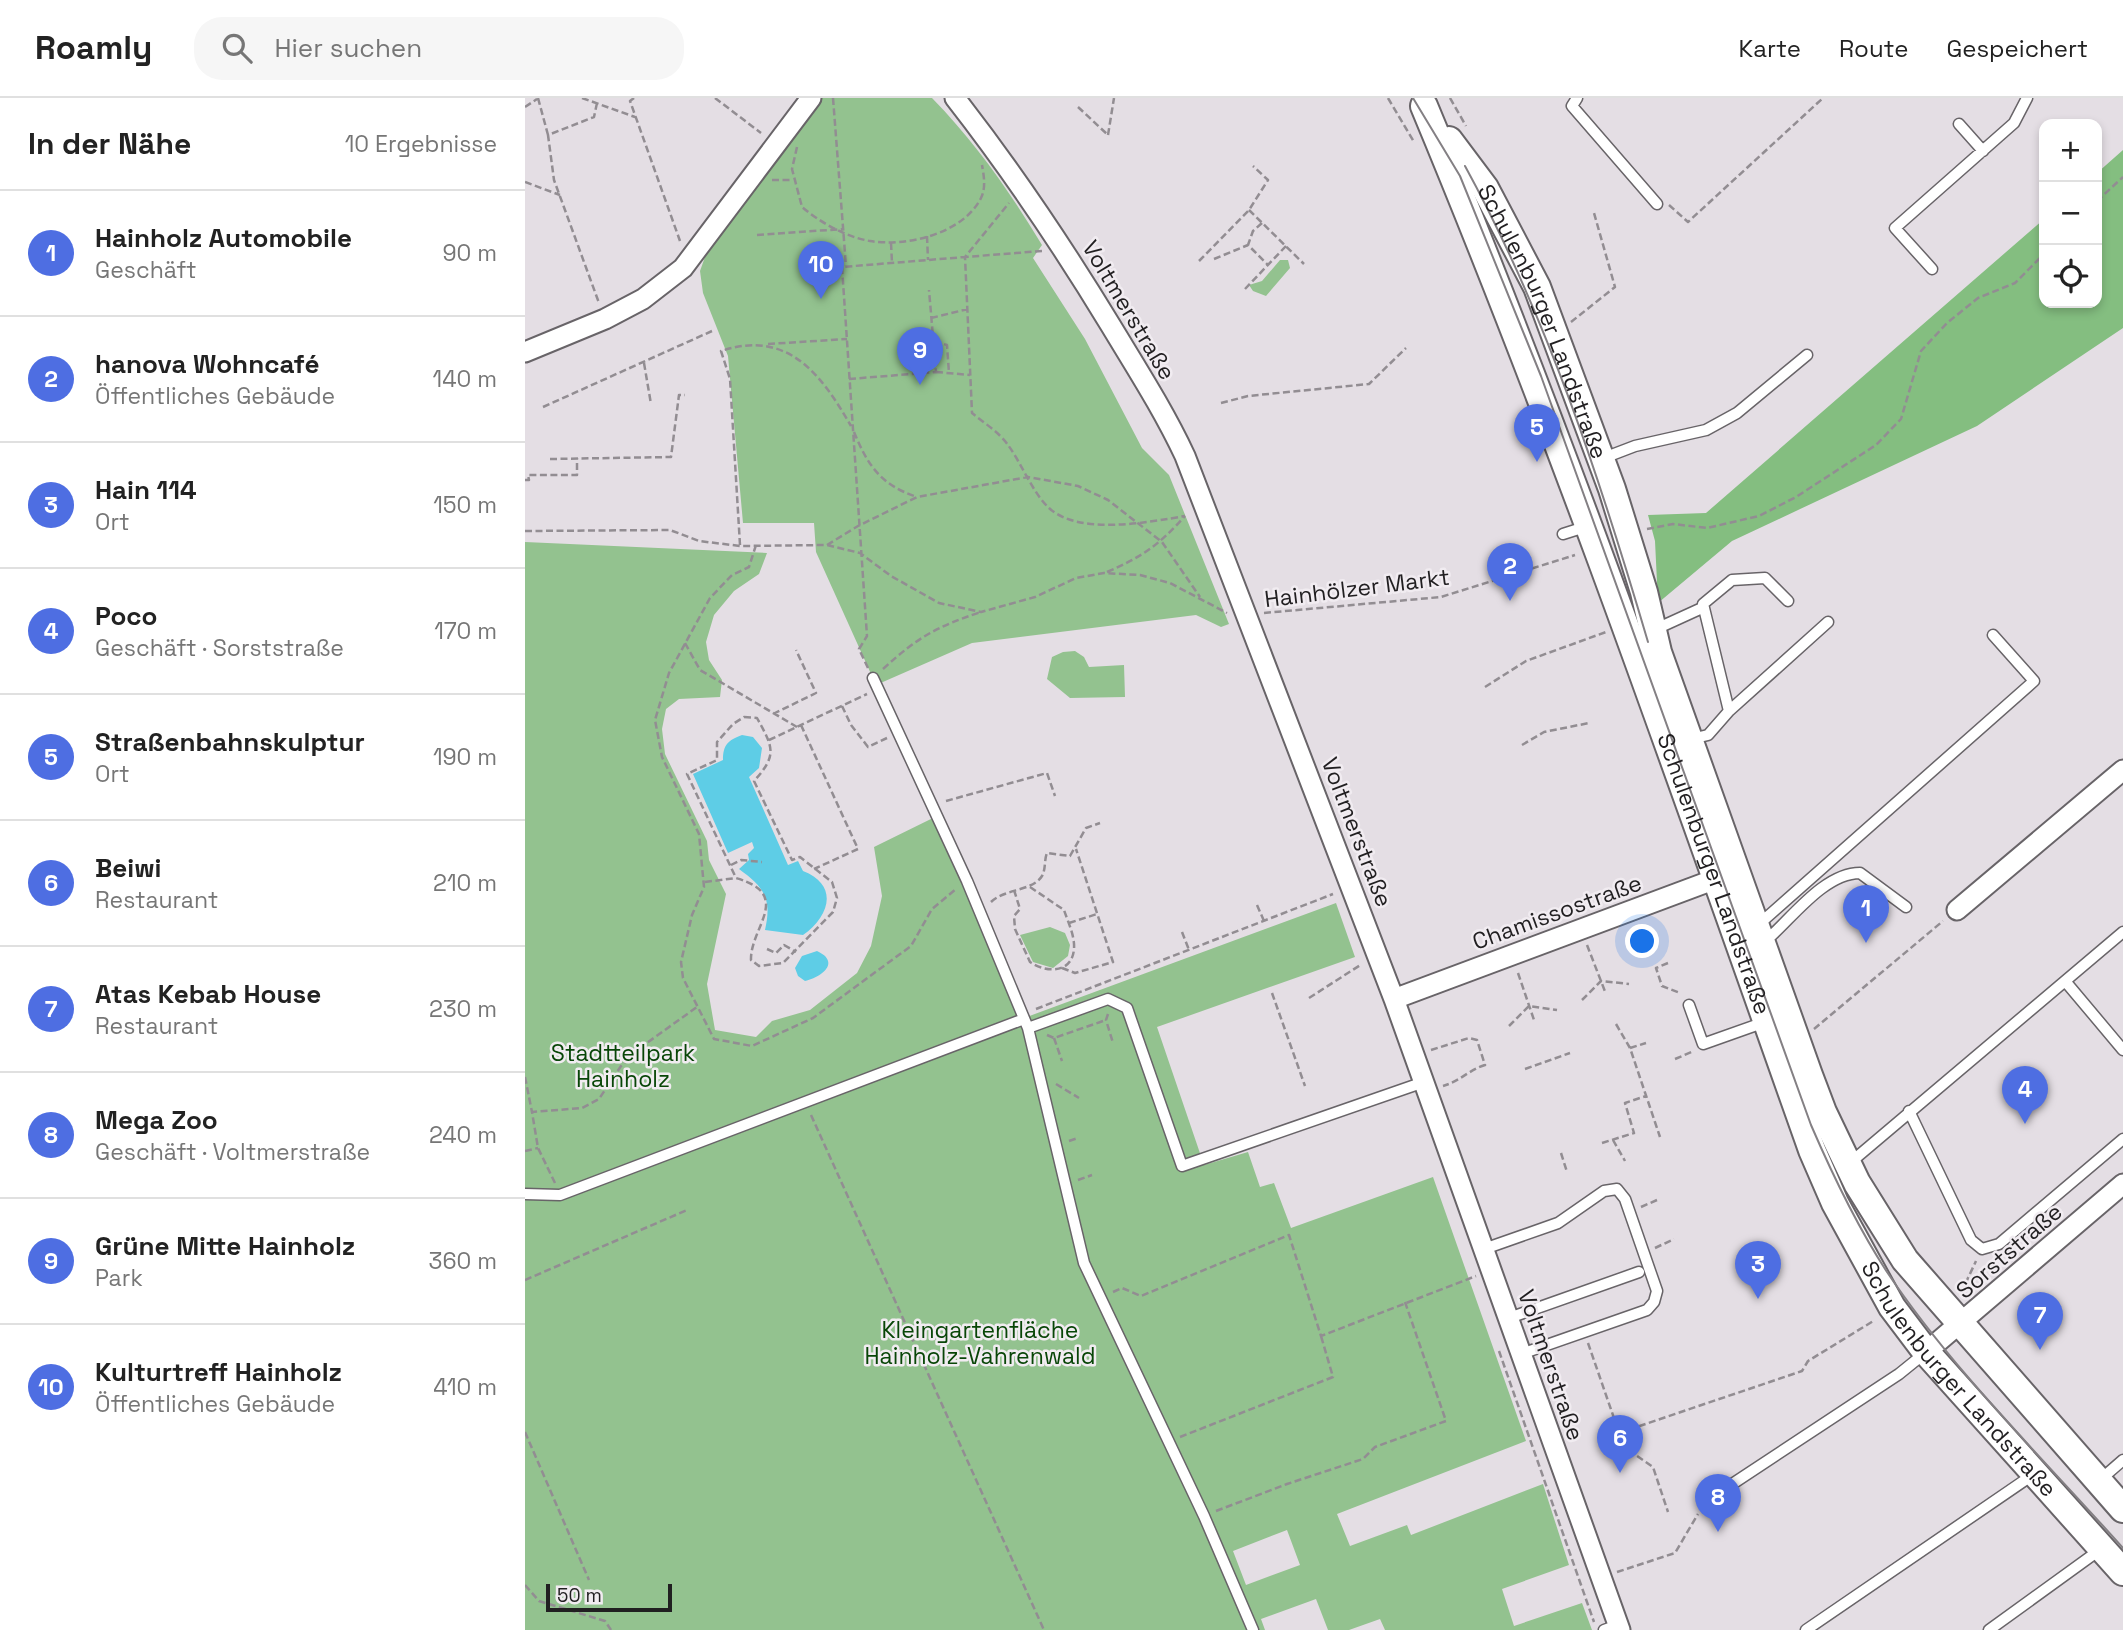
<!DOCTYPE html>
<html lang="de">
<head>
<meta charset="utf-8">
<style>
  :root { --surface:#fff; --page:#f6f6f6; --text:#222; --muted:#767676; --line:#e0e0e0; --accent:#4e6ee2 }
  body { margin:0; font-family:"Space Grotesk",sans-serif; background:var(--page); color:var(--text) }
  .controls { position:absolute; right:21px; top:21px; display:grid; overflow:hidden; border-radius:14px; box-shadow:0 4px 10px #0003 }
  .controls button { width:63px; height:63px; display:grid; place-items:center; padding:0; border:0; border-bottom:2px solid var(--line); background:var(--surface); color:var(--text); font:35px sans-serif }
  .scale { position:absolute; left:21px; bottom:18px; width:126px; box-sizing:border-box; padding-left:7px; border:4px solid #211f21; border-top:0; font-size:19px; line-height:24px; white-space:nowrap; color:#211f21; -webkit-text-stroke:5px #f1ecf1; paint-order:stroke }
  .you { position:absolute; left:1118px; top:844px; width:24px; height:24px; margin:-18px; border:5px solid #fff; border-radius:50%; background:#1a73e8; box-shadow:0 0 0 10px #1a73e833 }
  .badge { display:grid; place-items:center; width:46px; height:46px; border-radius:50%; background:var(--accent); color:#fff; font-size:23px; font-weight:700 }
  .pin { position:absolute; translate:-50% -58px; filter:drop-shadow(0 2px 4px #0008) }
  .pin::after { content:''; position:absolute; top:37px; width:24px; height:21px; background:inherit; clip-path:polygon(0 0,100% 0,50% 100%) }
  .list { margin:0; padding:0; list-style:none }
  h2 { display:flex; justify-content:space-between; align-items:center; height:91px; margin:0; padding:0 28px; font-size:30px }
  h2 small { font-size:23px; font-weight:400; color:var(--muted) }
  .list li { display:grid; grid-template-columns:46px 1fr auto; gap:21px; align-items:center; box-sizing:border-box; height:126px; padding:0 28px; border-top:2px solid var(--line) }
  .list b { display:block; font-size:26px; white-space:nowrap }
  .list p { margin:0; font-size:23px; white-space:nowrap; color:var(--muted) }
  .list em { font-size:23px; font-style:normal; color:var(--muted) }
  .icon { flex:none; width:38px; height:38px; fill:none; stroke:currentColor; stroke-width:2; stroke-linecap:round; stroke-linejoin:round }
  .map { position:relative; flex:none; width:1598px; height:1532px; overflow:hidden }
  header { display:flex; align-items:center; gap:42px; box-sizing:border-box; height:98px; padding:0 35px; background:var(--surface); border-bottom:2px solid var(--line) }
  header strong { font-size:33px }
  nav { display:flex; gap:38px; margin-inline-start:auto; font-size:24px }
  .search { width:490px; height:63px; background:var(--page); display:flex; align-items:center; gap:18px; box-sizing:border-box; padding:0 24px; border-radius:28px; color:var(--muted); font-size:26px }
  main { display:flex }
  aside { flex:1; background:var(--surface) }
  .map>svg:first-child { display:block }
  .green { fill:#93c28f; fill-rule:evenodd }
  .forest { fill:#84be80 }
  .water { fill:#5ecde6 }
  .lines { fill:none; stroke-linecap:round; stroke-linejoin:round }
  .lane-casing { stroke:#686468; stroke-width:13 }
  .street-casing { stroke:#686468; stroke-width:23 }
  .secondary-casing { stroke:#686468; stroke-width:30 }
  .path { stroke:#928d92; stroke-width:2.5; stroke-dasharray:7 3.5; stroke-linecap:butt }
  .lane { stroke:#fff; stroke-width:10 }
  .street { stroke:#fff; stroke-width:19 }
  .secondary { stroke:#fff; stroke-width:26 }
  .tram { stroke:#848084; stroke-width:2 }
  .labels { text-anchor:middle; stroke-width:5; stroke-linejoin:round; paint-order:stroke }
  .street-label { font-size:23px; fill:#211f21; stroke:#f1ecf1 }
  .park-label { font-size:23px; fill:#084607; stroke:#f1ecf1 }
</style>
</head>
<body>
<header>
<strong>Roamly</strong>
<div class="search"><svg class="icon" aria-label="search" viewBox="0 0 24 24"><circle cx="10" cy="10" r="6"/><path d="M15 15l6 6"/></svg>Hier suchen</div>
<nav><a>Karte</a><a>Route</a><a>Gespeichert</a></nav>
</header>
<main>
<aside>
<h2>In der Nähe<small>10 Ergebnisse</small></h2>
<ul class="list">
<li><span class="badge">1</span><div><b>Hainholz Automobile</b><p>Geschäft</p></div><em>90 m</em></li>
<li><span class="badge">2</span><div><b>hanova Wohncafé</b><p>Öffentliches Gebäude</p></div><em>140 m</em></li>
<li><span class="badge">3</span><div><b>Hain 114</b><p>Ort</p></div><em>150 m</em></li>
<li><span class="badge">4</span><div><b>Poco</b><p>Geschäft · Sorststraße</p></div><em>170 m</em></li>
<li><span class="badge">5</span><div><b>Straßenbahnskulptur</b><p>Ort</p></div><em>190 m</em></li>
<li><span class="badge">6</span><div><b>Beiwi</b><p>Restaurant</p></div><em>210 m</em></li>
<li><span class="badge">7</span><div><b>Atas Kebab House</b><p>Restaurant</p></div><em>230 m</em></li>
<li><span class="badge">8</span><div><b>Mega Zoo</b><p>Geschäft · Voltmerstraße</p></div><em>240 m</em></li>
<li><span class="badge">9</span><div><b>Grüne Mitte Hainholz</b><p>Park</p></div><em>360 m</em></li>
<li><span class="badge">10</span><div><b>Kulturtreff Hainholz</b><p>Öffentliches Gebäude</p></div><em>410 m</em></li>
</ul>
</aside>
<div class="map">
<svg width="1598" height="1532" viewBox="0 0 1598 1532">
  <rect width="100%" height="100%" fill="#e4dee4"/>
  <!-- green -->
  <path class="green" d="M296,0H407C451,45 485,94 517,147L508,160L560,241L617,350L644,377L704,526L696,529L671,517L447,545L351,587L291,454L289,425H218L203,258L178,195L175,173L180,159Z
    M755,162H763L765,170L741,198L728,193L724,187L737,183Z
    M0,444L242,455L234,476L209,493L189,517L181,544L184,562L197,582L195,599L154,601L141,611L137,631L140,656L182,743L184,762L201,796L182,886L190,932L231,939L247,923L285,912L332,875L346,848L357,798L349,749L412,718L499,920L811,805L830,859L632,929L679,1067L723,1054L735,1089L749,1085L766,1130L908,1079L1001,1343L812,1416L825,1448L882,1427L886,1437L1018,1386L1044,1467L977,1491L989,1528L1057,1505L1067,1532H860L855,1521L824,1532H803L791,1501L736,1521L740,1532H0ZM762,1432L775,1467L721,1487L708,1453Z
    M550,553L559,559L564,569L599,567L600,599L545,600L522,581L527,559L538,554Z
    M525,829L540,835L545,847L543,858L528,870L508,864L495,837Z"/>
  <!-- forest -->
  <path class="forest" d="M1598,52V230L1452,328L1207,443L1133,505L1130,443L1123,417L1181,415L1519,121V205H1572V75Z"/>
  <!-- water -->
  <path class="water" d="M217,637L228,639L237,650L234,670L224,679L263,767L273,763L278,773C314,787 305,818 278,837L240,832C247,801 240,790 214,771L224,762L223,756L229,750L227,744L203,755L168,676L198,662C198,647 203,642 217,637Z
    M292,853C316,864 297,879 280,883L273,878L270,870L277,858Z"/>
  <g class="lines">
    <defs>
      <path id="lane" d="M1052,0L1047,8L1132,106
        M1434,26L1458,53
        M1407,171L1370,130L1489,25L1502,0
        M1076,361L1110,348L1181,332L1212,315L1282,257
        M1038,436L1063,428
        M1131,531L1177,510
        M348,580L442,783L503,930L559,1165L679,1418L728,1532
        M1204,613L1303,524
        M1166,641L1183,637L1204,613L1178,506L1207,482L1240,480L1263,503
        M1231,823L1241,820L1509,583L1468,537
        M1237,841L1247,837C1270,816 1301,775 1335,775L1381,809
        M1540,883L1598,952
        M1164,907L1178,946L1240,924
        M503,930L583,901L602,910L657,1068L899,984
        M1384,1013L1446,1142L1457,1151L1474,1146L1598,1041
        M1326,1064L1598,834
        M0,1096L35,1097L499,921
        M959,1151L1033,1125L1079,1093L1092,1091L1100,1101L1132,1193L1129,1204L1122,1212L996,1256
        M984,1220L1114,1174
        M1575,1382L1598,1362
        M1180,1404L1374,1276L1400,1255
        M1079,1532L1093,1527
        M1281,1532L1509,1376
        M1464,1532L1576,1451"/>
      <path id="street" d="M430,0C487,73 538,149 586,228C612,271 639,313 660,358L869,901L1095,1532
        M0,254L80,221L118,201L158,170L286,0
        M1432,812L1598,672
        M869,901L1204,776
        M1401,1254L1598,1086"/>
      <g id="secondary">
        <path id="s1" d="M899,8C1042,351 1163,702 1287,1052L1310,1105L1367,1209L1401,1254L1598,1474"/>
        <path id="s2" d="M924,42L960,90L1012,189L1087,391L1119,494L1133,554L1284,977L1298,1014L1332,1085L1380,1162L1598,1411"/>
      </g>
    </defs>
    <!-- lane casing -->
    <use href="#lane" class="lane-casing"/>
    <!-- street casing -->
    <use href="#street" class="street-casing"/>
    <!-- secondary casing -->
    <use href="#secondary" class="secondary-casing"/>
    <!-- path -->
    <path class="path" d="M13,0L23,37
      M57,0L110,19
      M109,0L105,3L155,143
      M190,0L236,35
      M308,0L321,168
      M863,0L889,44
      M925,0L941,28
      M72,5L69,19L23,37L29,82L74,205
      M0,9L12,1
      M553,9L583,37
      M583,37L589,0
      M272,49L267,71L277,109C296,125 321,139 345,143C381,149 438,136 456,100C461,90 459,78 457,67
      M247,82H268
      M0,84L35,97
      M1572,103L1598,79
      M1144,107L1163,124L1298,0
      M724,112L779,166
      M737,125L728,133L723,147L743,167
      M232,137L318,131
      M402,138L403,162
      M366,145L367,165
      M517,153L440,159L447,315C459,325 475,335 483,347C497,366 507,394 524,410C554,438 624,424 660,418
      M689,161L723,147
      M674,163L724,112L743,82L728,68
      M720,191L761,148
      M406,220L443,211
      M1046,224L1090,189L1069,115
      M409,243L422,247L424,275
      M243,246L322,241
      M119,265L126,306
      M411,274L445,277
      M324,281L411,274L404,192
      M696,305L723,298L844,286L881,250
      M18,309L187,233
      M329,334C343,368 356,387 392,399
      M25,361L146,359L154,297H160
      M0,382H4L3,377H52V360
      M1122,431L1148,426L1182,430L1234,418L1271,399L1351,347L1376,321L1396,253L1422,225L1453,200L1490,185L1519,156
      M0,433L145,432L174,443L215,448L302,447L335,455L366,478L414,505L456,514L510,499L551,480L579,475L615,477L645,485L702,515
      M215,447L205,281L196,253C263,231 296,276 326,328
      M231,447L224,469L207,477L185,500L144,575L130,622L137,659L174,736L179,789L167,817L156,864L158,880L189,941L227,948L288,920L386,848L407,811L431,791
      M302,447L333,428L392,399L503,379L553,388L583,402L637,444L675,499
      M582,474C617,459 634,447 660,418
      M739,515L916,499L1050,457
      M160,545L175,572L272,629
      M343,570L334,551L342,538L317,169L440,159L484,105
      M358,571C393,539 411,529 456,514
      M960,589L1001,563L1081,534
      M317,608L326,627L343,649L362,640
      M248,616L291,595L271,552
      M219,619L232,620C248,649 253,657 229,683L267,762L275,759L307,784L312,800L308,814L258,865L234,868L226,862C225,829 269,797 211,780L162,676L192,662V644L208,626Z
      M276,627L333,751L289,771
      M244,642L342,596
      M997,647L1019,634L1064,625
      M421,703L522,675L530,698
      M206,767L216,762L237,764
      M180,784L211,780
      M489,792L495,811L489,818L490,831L505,864C521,875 547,876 549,851C550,838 543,824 539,812L502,787
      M466,804C479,791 508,793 517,778C521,771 519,762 522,755L545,758L561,730L575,725
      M732,807L739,823
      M544,825L572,816
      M657,834L664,852
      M1062,847L1081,896
      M242,851L251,855L259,847L271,854
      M1143,865L1131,870L1137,888L1155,895
      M537,870L550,875L588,864L551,751
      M993,875L1009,922
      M747,895L780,988
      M784,900L837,866
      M1057,902L1076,883L1104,886
      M511,911L808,796
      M583,916L581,922L588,945
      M1091,926L1105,950L1135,1039
      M984,928L1004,908L1032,912
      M1289,931L1418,823
      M522,937L529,940L581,922
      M529,940L537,963
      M1105,950L1121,945
      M906,952L944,940L952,942L960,967C944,972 935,983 918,988
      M1150,961L1169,953
      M1000,971L1045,955
      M0,979L7,1014
      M531,986L554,1000
      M286,1017L519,1532
      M1088,1042L1100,1063
      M544,1043L553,1040
      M1077,1045L1109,1035L1100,1005L1121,998
      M0,1053L13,1050
      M1036,1055L1042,1074
      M553,1082L567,1077
      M30,1085L13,1050L7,1014L57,1010L74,1001L96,968L112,952L172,909
      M1116,1109L1132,1102
      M1130,1150L1149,1141
      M0,1182L162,1112
      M588,1194L597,1190L616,1198L764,1137L796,1238L951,1178
      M1436,1195L1451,1163
      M1063,1245L1099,1349L1128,1369L1143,1414
      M974,1253L1069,1524
      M0,1334L64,1482
      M1094,1335L1277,1273L1283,1263L1350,1222
      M655,1339L808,1279L796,1238
      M691,1413L762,1386L838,1361L850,1349L921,1323L880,1204
      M1092,1474L1150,1455L1173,1416
      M0,1487L14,1503L80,1523L86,1532"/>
    <!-- lane -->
    <use href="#lane" class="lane"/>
    <!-- street -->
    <use href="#street" class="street"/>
    <!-- secondary -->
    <use href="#secondary" class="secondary"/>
    <!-- tram -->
    <path class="tram" d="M888,0L935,78L1016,278L1286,1027C1308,1078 1332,1128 1362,1174C1429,1274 1518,1360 1598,1450
      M940,68C1022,218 1075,381 1123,544"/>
  </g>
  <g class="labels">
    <!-- street labels -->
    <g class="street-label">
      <text transform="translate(604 212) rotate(59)" y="8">Voltmerstraße</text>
      <text dy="8" stroke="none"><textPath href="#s2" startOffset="206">Schulenburger Landstraße</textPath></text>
      <text transform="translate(832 490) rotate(-7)" y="8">Hainhölzer Markt</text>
      <text transform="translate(832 734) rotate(69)" y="8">Voltmerstraße</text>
      <text dy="8" stroke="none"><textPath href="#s1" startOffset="821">Schulenburger Landstraße</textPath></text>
      <text transform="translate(1032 814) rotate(-20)" y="8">Chamissostraße</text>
      <text transform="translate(1484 1153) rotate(-41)" y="8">Sorststraße</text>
      <text transform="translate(1026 1267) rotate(71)" y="8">Voltmerstraße</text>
      <text dy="8" stroke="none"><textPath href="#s1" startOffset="1388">Schulenburger Landstraße</textPath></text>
    </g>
    <!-- park labels -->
    <g class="park-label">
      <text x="98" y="963">Stadtteilpark<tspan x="98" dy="26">Hainholz</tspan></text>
      <text x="455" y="1240">Kleingartenfläche<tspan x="455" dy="26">Hainholz-Vahrenwald</tspan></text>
    </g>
  </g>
</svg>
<div class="controls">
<button>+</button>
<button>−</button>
<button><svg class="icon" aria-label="locate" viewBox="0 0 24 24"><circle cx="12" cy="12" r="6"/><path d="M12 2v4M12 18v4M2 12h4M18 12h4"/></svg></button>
</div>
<div class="scale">50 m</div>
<div class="you"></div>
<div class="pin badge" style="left:1341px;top:845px">1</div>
<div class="pin badge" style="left:985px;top:503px">2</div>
<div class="pin badge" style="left:1233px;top:1201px">3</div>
<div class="pin badge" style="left:1500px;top:1026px">4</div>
<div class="pin badge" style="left:1012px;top:364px">5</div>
<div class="pin badge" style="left:1095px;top:1375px">6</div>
<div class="pin badge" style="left:1515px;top:1252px">7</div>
<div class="pin badge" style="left:1193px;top:1434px">8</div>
<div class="pin badge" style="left:395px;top:287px">9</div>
<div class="pin badge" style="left:296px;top:201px">10</div>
</div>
</main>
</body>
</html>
